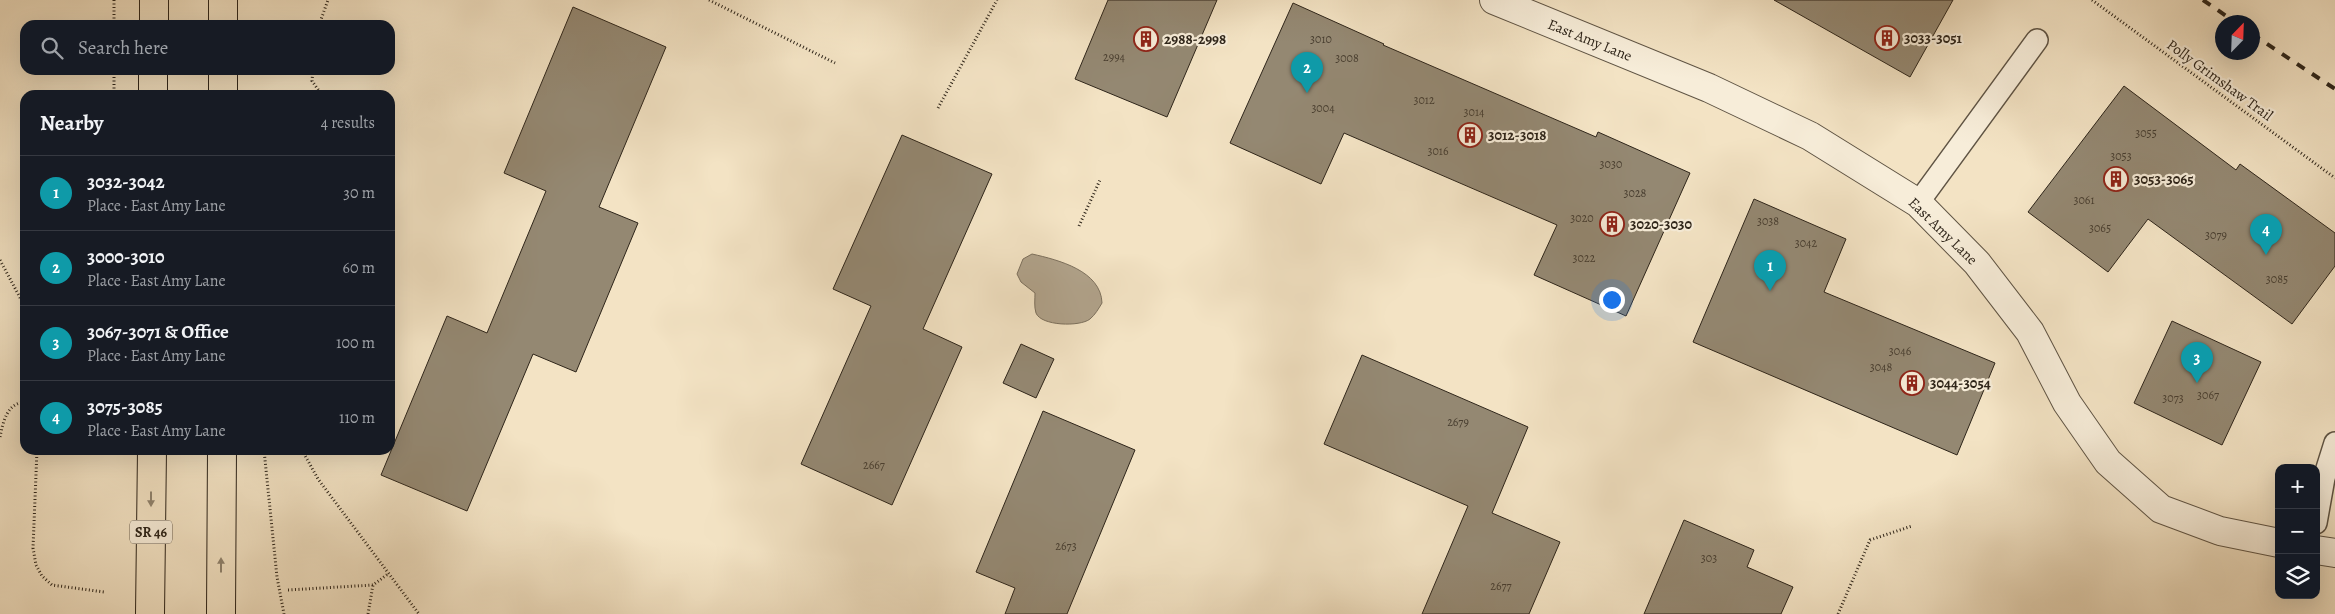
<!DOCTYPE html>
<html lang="en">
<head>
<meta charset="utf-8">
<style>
  :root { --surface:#171b24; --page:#242831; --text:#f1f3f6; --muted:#9ea1a6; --line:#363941; --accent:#c59692 }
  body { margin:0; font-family:Alegreya,serif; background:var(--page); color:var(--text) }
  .controls { position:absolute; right:15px; bottom:15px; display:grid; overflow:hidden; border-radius:10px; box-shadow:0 5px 20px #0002 }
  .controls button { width:45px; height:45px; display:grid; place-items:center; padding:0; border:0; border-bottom:1px solid var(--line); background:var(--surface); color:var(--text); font:25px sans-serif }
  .compass { position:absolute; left:2215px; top:15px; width:45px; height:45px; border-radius:50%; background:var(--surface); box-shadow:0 5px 20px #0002; rotate:23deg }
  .you { position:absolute; left:1611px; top:299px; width:18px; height:18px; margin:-12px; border:4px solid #fff; border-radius:50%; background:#1a73e8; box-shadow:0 0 0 8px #1a73e833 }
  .badge { display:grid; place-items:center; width:32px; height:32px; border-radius:50%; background:var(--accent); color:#fff; font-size:16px; font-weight:700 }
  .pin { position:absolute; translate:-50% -41px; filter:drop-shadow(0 1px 2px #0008) }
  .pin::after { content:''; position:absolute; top:26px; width:18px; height:15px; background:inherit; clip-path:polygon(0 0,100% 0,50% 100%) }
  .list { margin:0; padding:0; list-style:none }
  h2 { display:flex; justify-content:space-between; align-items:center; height:65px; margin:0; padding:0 20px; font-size:21px }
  h2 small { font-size:16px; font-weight:400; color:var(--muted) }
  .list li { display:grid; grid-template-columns:32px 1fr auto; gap:15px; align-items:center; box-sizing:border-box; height:75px; padding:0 20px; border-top:1px solid var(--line) }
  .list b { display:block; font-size:19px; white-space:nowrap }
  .list p { margin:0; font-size:16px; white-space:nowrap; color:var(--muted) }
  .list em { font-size:16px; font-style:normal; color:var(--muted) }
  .icon { flex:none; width:28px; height:28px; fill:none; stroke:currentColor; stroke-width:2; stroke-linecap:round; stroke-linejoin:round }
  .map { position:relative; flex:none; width:2335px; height:614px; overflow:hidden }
  .search { position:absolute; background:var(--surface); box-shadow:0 5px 20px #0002; left:20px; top:20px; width:375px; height:55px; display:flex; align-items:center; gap:12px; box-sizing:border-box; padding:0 18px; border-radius:15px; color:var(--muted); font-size:19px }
  .panel { position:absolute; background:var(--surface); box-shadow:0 5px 20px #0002; left:20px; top:90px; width:375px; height:365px; border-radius:15px }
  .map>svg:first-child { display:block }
  .water { fill:#b0a28a; stroke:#7c705d }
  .building { fill:#948872; stroke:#2e251a }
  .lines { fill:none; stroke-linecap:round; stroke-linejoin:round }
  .service-casing { stroke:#5f5444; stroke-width:24 }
  .minor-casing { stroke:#5f5444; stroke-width:30 }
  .trunk-casing { stroke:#2e251a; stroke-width:30 }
  .path { stroke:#2e251a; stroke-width:3; stroke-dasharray:1 2.5; stroke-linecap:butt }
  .service { stroke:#f7edd9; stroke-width:21 }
  .minor { stroke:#f7edd9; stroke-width:28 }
  .trunk { stroke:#f3e3c4; stroke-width:28 }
  .rail { stroke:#2e251a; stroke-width:4; stroke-dasharray:9 9; stroke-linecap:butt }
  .oneway { fill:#90846f }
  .labels { text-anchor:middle; stroke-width:4.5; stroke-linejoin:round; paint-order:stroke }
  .number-label { font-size:12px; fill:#483e30 }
  .shield { fill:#f7edd9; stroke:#6a6153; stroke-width:1 }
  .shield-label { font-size:14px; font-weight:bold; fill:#2e251a }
  .poi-label { font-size:15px; font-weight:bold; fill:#2e251a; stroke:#f7edd9; text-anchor:start }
  .street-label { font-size:15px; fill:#2e251a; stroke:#f7edd9 }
</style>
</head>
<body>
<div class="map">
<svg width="2335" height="614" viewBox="0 0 2335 614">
  <rect width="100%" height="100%" fill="#f3e3c4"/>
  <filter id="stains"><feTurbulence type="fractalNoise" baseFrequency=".004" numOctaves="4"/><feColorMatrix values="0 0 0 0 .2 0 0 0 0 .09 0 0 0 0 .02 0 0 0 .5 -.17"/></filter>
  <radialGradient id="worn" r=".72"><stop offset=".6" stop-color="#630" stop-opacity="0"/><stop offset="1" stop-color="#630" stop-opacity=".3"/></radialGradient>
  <!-- water -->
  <path class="water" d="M1032,254C1059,260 1101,271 1102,303C1099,308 1095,315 1090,319C1080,327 1041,326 1036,313C1034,307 1035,299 1035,293L1021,282L1017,274L1023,259Z"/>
  <!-- building -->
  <path class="building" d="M1108,0H1217L1167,117L1075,79Z
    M1774,0H1953L1910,77Z
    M1293,3L1384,44L1383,45L1596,137L1598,132L1690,173L1626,316L1534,275L1557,225L1344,133L1321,184L1230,143Z
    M573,7L666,47L599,207L638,223L576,372L533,354L467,511L381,475L447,316L487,333L546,191L504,173Z
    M2124,86L2236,170L2240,164L2335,233V266L2292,324L2148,219L2108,272L2028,212Z
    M902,135L992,174L923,329L962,347L892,505L801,464L871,306L833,289Z
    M1754,199L1846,239L1824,292L1995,363L1957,455L1693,342Z
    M2172,321L2261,362L2222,445L2134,403Z
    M1021,344L1054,359L1036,398L1003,383Z
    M1362,355L1528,427L1492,513L1560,542L1529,614H1422L1468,506L1324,444Z
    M1043,411L1135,450L1067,614H1005L1015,588L976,572Z
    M1684,520L1754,550L1747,567L1793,587L1781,614H1644Z"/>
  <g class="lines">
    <defs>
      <path id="service" d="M1918,203L2037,40
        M2316,523L2324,478L2335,443"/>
      <path id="minor" d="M1494,0L1709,88L1810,136L1918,203L1977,263L2030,332L2067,403L2108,462L2161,509L2220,531L2279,543
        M2316,550L2335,553"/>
      <path id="trunk" d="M154,25V0
        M223,25V0
        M153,95V70
        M223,95V70
        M150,614L152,450
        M221,614L222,450"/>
    </defs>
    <!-- service casing -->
    <use href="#service" class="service-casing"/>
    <!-- minor casing -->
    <use href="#minor" class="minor-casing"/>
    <!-- trunk casing -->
    <use href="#trunk" class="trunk-casing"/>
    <!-- path -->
    <path class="path" d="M114,0V25
      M709,0L835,63
      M2092,0L2335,178
      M319,25L328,0
      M114,70V95
      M313,70L312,81L322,95
      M938,108L997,0
      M1079,226L1100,180
      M390,227V238
      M0,260L25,307
      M0,437C3,422 7,403 25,402
      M37,450L33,548L36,565L42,576L52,585L104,592
      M264,450L277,577L284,614
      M302,450L318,479L419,614
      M288,590L373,585L388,574
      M368,614L373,585
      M1838,614L1870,540L1912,526"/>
    <!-- service -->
    <use href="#service" class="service"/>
    <!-- minor -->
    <use href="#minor" class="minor"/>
    <!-- trunk -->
    <use href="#trunk" class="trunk"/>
    <!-- rail -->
    <path class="rail" d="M2203,0L2235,22
      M2252,34L2335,89"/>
  </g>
  <!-- one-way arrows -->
  <defs><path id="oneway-solid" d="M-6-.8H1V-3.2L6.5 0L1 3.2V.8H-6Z" transform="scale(1.25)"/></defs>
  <g class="oneway">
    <use href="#oneway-solid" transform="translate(151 499) rotate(90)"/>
    <use href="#oneway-solid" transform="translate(221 565) rotate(-90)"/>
  </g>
  <!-- icons -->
  <defs>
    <symbol id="building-ring" viewBox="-11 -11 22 22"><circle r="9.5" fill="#f7edd9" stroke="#8f2418" stroke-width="1.5"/><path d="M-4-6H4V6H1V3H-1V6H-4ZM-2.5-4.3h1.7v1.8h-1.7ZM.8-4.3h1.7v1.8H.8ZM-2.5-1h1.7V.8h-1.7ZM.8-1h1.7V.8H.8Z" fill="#8f2418"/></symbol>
  </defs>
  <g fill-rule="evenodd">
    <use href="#building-ring" x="1873" y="24" width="28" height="28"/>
    <use href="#building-ring" x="1132" y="25" width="28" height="28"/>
    <use href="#building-ring" x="1456" y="121" width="28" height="28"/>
    <use href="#building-ring" x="2102" y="165" width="28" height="28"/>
    <use href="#building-ring" x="1598" y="210" width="28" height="28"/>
    <use href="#building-ring" x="1898" y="369" width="28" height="28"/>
  </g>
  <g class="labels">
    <!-- number labels -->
    <g class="number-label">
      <text x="1321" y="43">3010</text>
      <text x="1114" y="61">2994</text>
      <text x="1347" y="62">3008</text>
      <text x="1424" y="104">3012</text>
      <text x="1323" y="112">3004</text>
      <text x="1474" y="116">3014</text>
      <text x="2146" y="137">3055</text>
      <text x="1438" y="155">3016</text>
      <text x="2121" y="160">3053</text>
      <text x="1611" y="168">3030</text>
      <text x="1635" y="197">3028</text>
      <text x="2084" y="204">3061</text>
      <text x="1582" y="222">3020</text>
      <text x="1768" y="225">3038</text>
      <text x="2100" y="232">3065</text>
      <text x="2216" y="239">3079</text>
      <text x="1806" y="247">3042</text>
      <text x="1584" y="262">3022</text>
      <text x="2277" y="283">3085</text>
      <text x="1900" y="355">3046</text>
      <text x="1881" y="371">3048</text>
      <text x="2208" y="399">3067</text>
      <text x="2173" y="402">3073</text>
      <text x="1458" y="426">2679</text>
      <text x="874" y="469">2667</text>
      <text x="1066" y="550">2673</text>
      <text x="1709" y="562">303</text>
      <text x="1501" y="590">2677</text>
    </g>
    <!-- shield labels -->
    <rect class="shield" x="130" y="520.5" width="42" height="23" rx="4"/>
    <g class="shield-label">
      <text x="151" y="537">SR 46</text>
    </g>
    <!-- poi labels -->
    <g class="poi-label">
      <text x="1904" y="43">3033-3051</text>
      <text x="1164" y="44">2988-2998</text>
      <text x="1488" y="140">3012-3018</text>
      <text x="2134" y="184">3053-3065</text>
      <text x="1630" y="229">3020-3030</text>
      <text x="1930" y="388">3044-3054</text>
    </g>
    <!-- street labels -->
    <g class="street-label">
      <text transform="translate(1590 40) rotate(22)" y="5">East Amy Lane</text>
      <text transform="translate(2220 80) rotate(36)" y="5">Polly Grimshaw Trail</text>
      <text transform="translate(1943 231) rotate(44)" y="5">East Amy Lane</text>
    </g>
  </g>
  <rect width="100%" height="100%" filter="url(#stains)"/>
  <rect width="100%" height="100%" fill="url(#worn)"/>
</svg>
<div class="controls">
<button>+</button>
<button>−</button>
<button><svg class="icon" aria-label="layers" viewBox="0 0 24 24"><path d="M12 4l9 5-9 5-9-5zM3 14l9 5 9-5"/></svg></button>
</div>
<svg class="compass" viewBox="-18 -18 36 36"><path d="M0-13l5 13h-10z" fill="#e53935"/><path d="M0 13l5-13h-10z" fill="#9ea1a6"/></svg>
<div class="you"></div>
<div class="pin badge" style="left:1770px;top:291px;background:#0f9aa8">1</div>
<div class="pin badge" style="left:1307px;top:93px;background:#0f9aa8">2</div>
<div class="pin badge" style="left:2197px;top:383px;background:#0f9aa8">3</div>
<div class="pin badge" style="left:2266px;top:255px;background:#0f9aa8">4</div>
<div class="search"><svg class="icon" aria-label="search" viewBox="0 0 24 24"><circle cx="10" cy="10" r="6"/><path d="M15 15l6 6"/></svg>Search here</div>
<section class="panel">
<h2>Nearby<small>4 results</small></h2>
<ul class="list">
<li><span class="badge" style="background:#0f9aa8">1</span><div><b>3032-3042</b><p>Place · East Amy Lane</p></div><em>30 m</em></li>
<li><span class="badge" style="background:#0f9aa8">2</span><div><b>3000-3010</b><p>Place · East Amy Lane</p></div><em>60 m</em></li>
<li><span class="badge" style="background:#0f9aa8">3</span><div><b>3067-3071 &amp; Office</b><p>Place · East Amy Lane</p></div><em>100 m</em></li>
<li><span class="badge" style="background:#0f9aa8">4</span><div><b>3075-3085</b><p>Place · East Amy Lane</p></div><em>110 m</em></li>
</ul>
</section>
</div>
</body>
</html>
